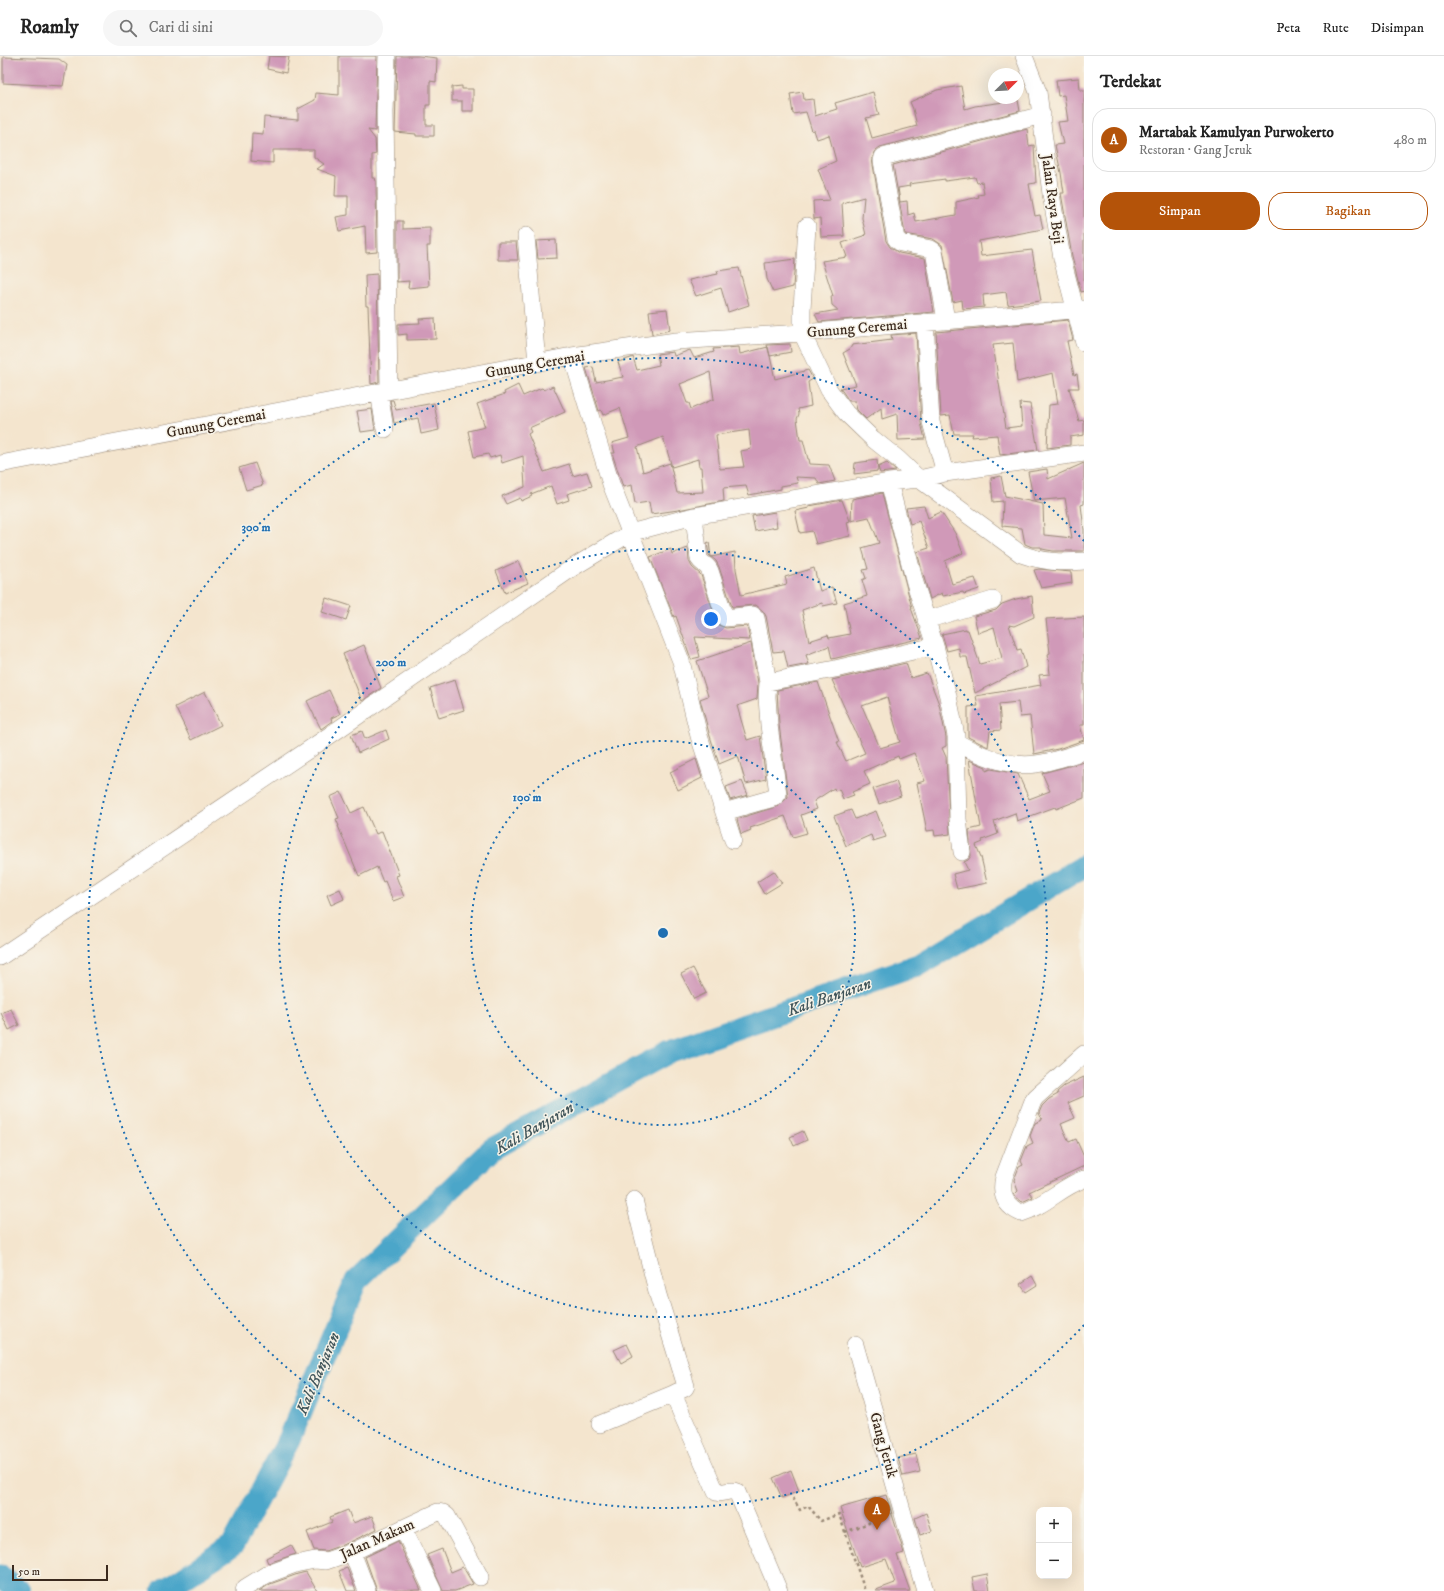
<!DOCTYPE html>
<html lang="id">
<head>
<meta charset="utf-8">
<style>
  :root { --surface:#fff; --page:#f6f6f6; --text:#222; --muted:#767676; --line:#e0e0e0; --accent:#b45309 }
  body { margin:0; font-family:"IM FELL DW Pica",serif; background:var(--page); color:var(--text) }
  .controls { position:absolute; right:12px; bottom:12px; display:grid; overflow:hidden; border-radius:8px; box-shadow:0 4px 16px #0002 }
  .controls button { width:36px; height:36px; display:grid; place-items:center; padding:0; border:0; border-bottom:1px solid var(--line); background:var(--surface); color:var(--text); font:20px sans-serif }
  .compass { position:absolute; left:988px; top:12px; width:36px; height:36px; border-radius:50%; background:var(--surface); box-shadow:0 4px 16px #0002; rotate:66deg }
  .scale { position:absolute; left:12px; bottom:10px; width:96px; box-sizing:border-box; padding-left:4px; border:2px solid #3b2a1e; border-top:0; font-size:11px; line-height:14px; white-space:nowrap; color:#3b2a1e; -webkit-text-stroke:3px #f7f3e8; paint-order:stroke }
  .you { position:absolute; left:711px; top:563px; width:14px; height:14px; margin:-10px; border:3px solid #fff; border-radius:50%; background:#1a73e8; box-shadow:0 0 0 6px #1a73e833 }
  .badge { display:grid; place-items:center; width:26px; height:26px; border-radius:50%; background:var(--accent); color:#fff; font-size:13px; font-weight:700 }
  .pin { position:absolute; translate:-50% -33px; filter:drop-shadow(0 1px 2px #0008) }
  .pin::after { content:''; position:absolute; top:21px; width:14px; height:12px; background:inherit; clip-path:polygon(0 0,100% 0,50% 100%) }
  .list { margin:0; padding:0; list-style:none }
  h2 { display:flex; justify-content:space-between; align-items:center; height:52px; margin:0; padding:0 16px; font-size:17px }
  h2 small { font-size:13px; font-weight:400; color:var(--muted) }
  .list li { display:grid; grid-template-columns:26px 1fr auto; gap:12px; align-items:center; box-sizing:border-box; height:64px; margin:0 8px 8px; padding:0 8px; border:1px solid var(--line); border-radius:16px }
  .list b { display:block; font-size:15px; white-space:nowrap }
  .list p { margin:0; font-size:13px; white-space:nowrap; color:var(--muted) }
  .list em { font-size:13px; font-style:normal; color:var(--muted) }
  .actions { display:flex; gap:8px; padding:12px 16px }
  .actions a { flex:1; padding:9px 0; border:1px solid var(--accent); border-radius:16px; text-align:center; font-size:14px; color:var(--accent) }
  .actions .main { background:var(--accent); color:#fff }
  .icon { flex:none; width:22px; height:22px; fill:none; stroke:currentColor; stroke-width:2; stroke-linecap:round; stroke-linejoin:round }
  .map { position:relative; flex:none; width:1084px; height:1535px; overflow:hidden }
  header { display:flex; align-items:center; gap:24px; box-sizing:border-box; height:56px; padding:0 20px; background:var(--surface); border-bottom:1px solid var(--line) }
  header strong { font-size:19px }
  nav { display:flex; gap:22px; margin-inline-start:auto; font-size:14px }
  .search { width:280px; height:36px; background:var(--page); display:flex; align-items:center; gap:10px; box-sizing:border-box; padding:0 14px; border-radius:22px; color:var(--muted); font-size:15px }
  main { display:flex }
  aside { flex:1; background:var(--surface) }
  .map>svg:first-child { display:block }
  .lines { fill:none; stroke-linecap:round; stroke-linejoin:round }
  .river { stroke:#4ba6c9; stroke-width:23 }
  .building { fill:#d099b8; fill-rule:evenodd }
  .minor-casing { stroke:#988876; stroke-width:18 }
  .path { stroke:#988876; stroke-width:2.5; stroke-dasharray:3 3; stroke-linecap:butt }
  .minor { stroke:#fff; stroke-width:17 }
  .ring { fill:none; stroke:#1f6fb2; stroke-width:2; stroke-dasharray:2 4 }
  .labels { text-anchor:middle; stroke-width:3; stroke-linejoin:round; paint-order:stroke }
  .street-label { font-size:15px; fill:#3b2a1e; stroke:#f7f3e8 }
  .water-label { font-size:16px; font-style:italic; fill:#41555a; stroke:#f7f3e8 }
  .centre { fill:#1f6fb2; stroke:#f7f3e8; stroke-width:2 }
  .ring-label { font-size:12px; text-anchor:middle; font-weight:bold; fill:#1f6fb2; stroke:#f7f3e8; stroke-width:3; stroke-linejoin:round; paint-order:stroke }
</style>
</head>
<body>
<header>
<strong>Roamly</strong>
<div class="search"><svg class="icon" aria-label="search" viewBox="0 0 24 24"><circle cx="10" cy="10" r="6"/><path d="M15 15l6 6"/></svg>Cari di sini</div>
<nav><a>Peta</a><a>Rute</a><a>Disimpan</a></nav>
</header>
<main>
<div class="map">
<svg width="1084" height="1535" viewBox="0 0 1084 1535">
  <rect width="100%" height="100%" fill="#f7f3e8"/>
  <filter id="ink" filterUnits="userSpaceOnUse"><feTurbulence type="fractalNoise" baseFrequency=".025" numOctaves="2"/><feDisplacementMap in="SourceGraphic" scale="8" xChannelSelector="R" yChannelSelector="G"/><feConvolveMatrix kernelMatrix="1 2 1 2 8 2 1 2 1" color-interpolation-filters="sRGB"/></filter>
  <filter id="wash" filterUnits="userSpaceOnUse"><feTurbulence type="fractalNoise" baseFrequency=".012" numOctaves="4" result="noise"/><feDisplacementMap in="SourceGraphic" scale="16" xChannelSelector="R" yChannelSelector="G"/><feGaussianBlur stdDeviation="0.9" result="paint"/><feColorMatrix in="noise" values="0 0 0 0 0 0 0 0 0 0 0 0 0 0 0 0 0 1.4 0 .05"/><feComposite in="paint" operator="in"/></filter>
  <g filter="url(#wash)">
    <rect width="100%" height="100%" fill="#f4e5ce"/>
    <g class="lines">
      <!-- river -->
      <path class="river" d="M0,1520L19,1535
        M163,1535L233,1489L289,1384L356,1225L492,1093L670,995L921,908L1084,810"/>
    </g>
    <g id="blocks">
      <!-- building -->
      <path class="building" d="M269,0L289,1L286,17L267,13Z
        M339,0H377L375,75L368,74L375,83L376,98L372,99V122H375L376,125L377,196L366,197L365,170L339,175L336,161L348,159V140H335L336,120L317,113L324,108L314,101V94H273V107L251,105L252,77L263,78L264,61L298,64V53L315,44L316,37L339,39Z
        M397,0H419L437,2L436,26L430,25V49H426V69H434V80H416V78L395,76Z
        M3,1L59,3L67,9L63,30L3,27Z
        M1079,22L1080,34H1084V235L1081,236L1072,200L1061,137H1064L1061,117L1055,89L1063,88L1058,66L1068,65L1064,39L1058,40L1056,24Z
        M462,30V33H473V55H462V45H452V31Z
        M961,30L965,53L975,50L1018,44L1020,55L880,91L876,94L872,103L886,185L890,191L899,197L925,202L934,256L819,266L815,258L838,254L832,249L831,240H833L822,205L847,201L842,187L866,179L862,162L864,141L842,147L844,180L821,181L820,162L814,163L813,145L830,144L818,113L836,105L829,79L817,83L814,74L812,75L806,56L793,58L790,38L803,36L804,44L813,43L815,60L837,53L835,47L873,36L879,59L866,62L872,82L917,70L913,53L910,46L937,34Z
        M1027,73L1029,90L1034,89L1036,127L1029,128L1035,160L1040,159L1043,173L979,185L981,200L1032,194L1041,245L1008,249L1006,236L983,239L984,251L963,253L962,244L953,246L942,189L933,183L905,178L893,109ZM975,121L977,127L982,126L984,138L978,139L979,141L956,146V159L916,166L914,157L908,159L907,145L900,146L898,132L910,130L909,128L945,123V125Z
        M397,165H403V173L430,172V190H427L429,230L408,232L409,225L397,226Z
        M556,184L557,202L538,203L536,185Z
        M498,186H516L518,204H498Z
        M795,203L793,231L773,236L767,223L765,207Z
        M739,212L749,249L728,256L721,232L696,240L689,224L718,218L717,215Z
        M377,218L379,326L371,328L368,250H366L365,219Z
        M667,253L670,274L652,278L649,255Z
        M435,262L436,283L407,284V278L398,279V268L420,267L419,263Z
        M1068,264L1073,284L1067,285L1074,319L1077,318L1079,332H1069L1079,365L1084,364V379L1070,381V389L1047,392L1049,349L1058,348L1053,317L1017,326L1013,287L993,289L1006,372L1022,370L1020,347L1030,348L1038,394L1000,399L997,379L972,381L973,378H954L950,359L941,360L936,276Z
        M916,277L921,367L925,383L898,384L897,358L882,363L881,352L866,363L857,354L855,345H849L840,332L856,329L843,297L850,293L852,289L892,284L891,279Z
        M790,288L791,296L770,300L767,289Z
        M739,291L740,298L768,291L775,323L808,314L813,323L808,326L811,350L798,353L799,358L797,363L800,384H803L808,403H809L810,408L829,409L835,425L819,428L816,422L796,421L798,427L781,430V433L749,439L746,430L723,432L724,445L678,454L651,458L649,446L635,448L632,429L623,431L612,397H615L612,387L629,382L620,352L603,359L601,354L599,355L586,312L593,311L596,326L623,321L618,306L631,302L633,301L637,314L659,309L657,298L673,296L674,300L690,294L694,302L714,296L713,293ZM710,316L714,343L691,353L689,347H687L680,328ZM749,374L751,393L741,395L744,411L720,413L716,379ZM663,381L672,411L698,403L699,411H701L703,436L677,437L670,407L643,416L637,391Z
        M518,329L523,340L542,332L544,334L553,330L565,356L529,372L531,376L528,378L544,416L569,408L573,420L587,416L592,430L567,438L569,444L557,448L551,430L531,438L532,440L521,445L520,442L506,448L502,440L525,431L523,400L502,407L500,399L490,402L488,398L474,401L468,375L485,371L477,348L505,338L504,336Z
        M390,344H393L396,354L434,347L439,374L421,378L418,362L394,367Z
        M372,353L375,374L361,376L357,355Z
        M877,404L878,415L854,418L855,407Z
        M255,407L263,429L246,434L239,412Z
        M887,407L896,415L880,417L878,411Z
        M1084,407V448L1081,449L1084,474V495H1053L1042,493L1041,491H1032L1025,488L1022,472L1002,470L1003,445L993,446L991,422L1001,420L1005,440L1043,448L1044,479L1072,482L1065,442L1034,445L1028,416L1047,413L1048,423Z
        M882,437L912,552H911L922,582L832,603L829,590L806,599L809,608L788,612L784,595L773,596L766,560L763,555L756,549L732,551L719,511L716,505L709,499L707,487L709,486L711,501L735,496L736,513L741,539L787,528L785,521L814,512L820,535L832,531L837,547L823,550L822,547L802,554L809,585L828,579L829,582L850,578L844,547L867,540L862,524L866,522L863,514L868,513L862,492L879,487L869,461L851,465L852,443Z
        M842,444L850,465L847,466L850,480L816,488L812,475L800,477L795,455L809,452V450Z
        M924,450L928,462L941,456L955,477L963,497L945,505L952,528L975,522L979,533L964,538L963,536L943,540L942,537L930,543L917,496L929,492L919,465L910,468L906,452Z
        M775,456L777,471L755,475L752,460Z
        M688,492L689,505L692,511L701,519L718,569L726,572L747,570L750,584L695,581L700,601L691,603L676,560L674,561L650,501L671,493L672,498Z
        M518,505L528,527L505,537L496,515Z
        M1039,513L1071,516L1072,527L1041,532L1034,514Z
        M1032,540L1034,561L1014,570L1009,569L1017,594L1021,593L1026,611L975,637L967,601H960L959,592L947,595L942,578L966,573V574H968L980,608L1002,602L994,571L978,577L974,560L996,554L1002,548L1016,543Z
        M326,542L351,550L346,564L322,556Z
        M1084,561V669H1080L1084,684L1058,693L1034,698L1030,660L1020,661L1018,646L999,648L1001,674L990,675L988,691L968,681V651L978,650L976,640L1041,629L1039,619L1050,618L1048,598L1050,597L1046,563Z
        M751,587L758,627L757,643L737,650L747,684L760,680L766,723L746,728L738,700L719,708L709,677L700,643L708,640L697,605Z
        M364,589L381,632L362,645L343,598Z
        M906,607L911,622L927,617L939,648L946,681V690L942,692L946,701L950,778L935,780L934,774L927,775L917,727L925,725L914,697L899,703L898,700L864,715L870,728L852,736L854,739L843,743L839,733L835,735L834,732L814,745L817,753L801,759L807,777L793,781L785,760L750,772L751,774L741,778L737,763L779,750L788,741L779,668L777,634L818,626L839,686H837L846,705L865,697L832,624ZM887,641L900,686L880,692L862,650Z
        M455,624L464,654L439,662L430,632Z
        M329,634L340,658L331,662L332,665L321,673L307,645Z
        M205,636L221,669L191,684L175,651Z
        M386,674L389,683L358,697L351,679L362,675L365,683Z
        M696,703L702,722L678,734L670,716Z
        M969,704L986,711V715L991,713L1018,718L1029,743L1050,735L1042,717L1084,706V742L1056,753L1055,751L1017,765L1015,757L994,765L998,778L982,784L983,786L976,789L981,801L987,827L957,833L953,818L968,814L964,806L968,804L971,800L969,774L981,771Z
        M742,725L748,739L730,744L726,731Z
        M896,725L901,740L879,748L873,733Z
        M341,736L351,757L364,751L376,778L382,775L399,819L396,820L404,841L393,845L385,825L383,826L377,811L359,820L338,770H339L336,763L339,762L330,741Z
        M851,754L855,763L876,755L886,781L873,785L871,779L846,790L834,760Z
        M774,815L782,827L764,838L757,826Z
        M340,833L344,843L331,849L327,839Z
        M693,912L706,937L694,943L681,918Z
        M11,953L19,969L9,974L1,957Z
        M1084,1021V1040L1068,1047L1075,1062L1061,1068L1069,1086L1076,1083L1084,1101V1110L1029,1136L1033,1141L1022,1146L1014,1139L1018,1135L1014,1124L1019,1111L1023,1109L1021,1105L1027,1090L1033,1087L1030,1080L1035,1067L1042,1064L1039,1057L1042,1050L1049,1043L1058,1038L1057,1036L1064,1030Z
        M803,1075L807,1084L794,1090L790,1081Z
        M1032,1220L1037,1229L1026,1236L1020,1228Z
        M627,1288L633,1300L621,1307L614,1294Z
        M916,1398L920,1416L903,1420L898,1402Z
        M791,1414L799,1435L782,1442L773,1422Z
        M886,1439L904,1497L897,1499L910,1535H876V1534L895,1527L886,1503L860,1511L840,1452Z
        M348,1454L353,1467L372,1460L377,1473L348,1487L325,1495L314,1494L307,1476L332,1466L330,1461Z
        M926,1457L932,1475L920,1479L915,1462Z
        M398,1485L421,1534L377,1535L365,1501Z
        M291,1489L296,1498L268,1507L266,1502Z
        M442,1493L451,1516L463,1511L473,1528L455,1535H443L427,1499Z
        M347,1512L356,1535H347L339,1515Z
        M306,1516L317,1535H259L270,1528L298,1518Z
        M987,1518L990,1535H975L972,1521Z"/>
    </g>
  </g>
  <g filter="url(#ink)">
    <use href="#blocks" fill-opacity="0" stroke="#988876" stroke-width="1"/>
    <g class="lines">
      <defs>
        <path id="minor" d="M387,0L385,56L389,334
          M1024,0L1038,36L1051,138L1062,202L1084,287
          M807,170L802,254V277L829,334L846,357L873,383L898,403L919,423L1021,498C1044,506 1060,507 1084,505
          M526,180L537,307
          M946,264L934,195L931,193L901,187L896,183L882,105L883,101L1042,59
          M925,266L931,366L945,417
          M572,300L611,428L681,605L699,680L733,784
          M379,336L385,373
          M0,408L572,300L676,285L802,277L1084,253
          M889,426L915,527L935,590L948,640L956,680L958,763L962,796
          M694,460L699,503C702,508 708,509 710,515L725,562L753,559L756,562L768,626
          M926,564L993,544
          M956,686C979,699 1009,712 1036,708C1052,706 1069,700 1084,695
          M724,756L770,743L775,741L778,738L769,669L767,641L768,626L835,613L935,590
          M0,901L320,686L572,512L630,477L694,460L889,426L919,423L945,417L1084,397
          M1084,998L1036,1041L1033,1045L1004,1121C1000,1138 1005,1150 1021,1157C1045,1150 1061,1131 1084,1123
          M855,1289L925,1535
          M673,1338L716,1436C723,1439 729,1432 737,1436L779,1535
          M600,1368L673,1338L685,1332L686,1330L658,1239L634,1144
          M403,1472L433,1535
          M352,1496L367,1535
          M244,1535L245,1532L266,1519L295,1508L315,1504L326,1505L352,1496L438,1456L443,1457L447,1460L480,1521"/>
      </defs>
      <!-- minor casing -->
      <use href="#minor" class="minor-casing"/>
      <!-- path -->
      <path class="path" d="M793,1442L800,1454L808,1450L821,1465L839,1458L865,1535
        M845,1476L869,1467L868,1463L889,1457"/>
      <!-- minor -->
      <use href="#minor" class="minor"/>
    </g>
  </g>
  <!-- distance rings -->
  <g class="ring">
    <circle cx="663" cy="877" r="192"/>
    <circle cx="663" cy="877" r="384"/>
    <path d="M1084 1269A575 575 0 1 1 1084 485"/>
  </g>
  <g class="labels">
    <!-- street labels -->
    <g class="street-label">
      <text transform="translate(1053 143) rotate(82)" y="5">Jalan Raya Beji</text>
      <text transform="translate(857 272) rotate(-5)" y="5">Gunung Ceremai</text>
      <text transform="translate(535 308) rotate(-10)" y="5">Gunung Ceremai</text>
      <text transform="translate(216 367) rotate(-11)" y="5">Gunung Ceremai</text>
      <text transform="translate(884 1389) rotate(74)" y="5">Gang Jeruk</text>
      <text transform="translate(377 1483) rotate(-24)" y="5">Jalan Makam</text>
    </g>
    <!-- water labels -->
    <g class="water-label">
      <text transform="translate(829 940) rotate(-19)" y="6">Kali Banjaran</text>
      <text transform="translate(534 1071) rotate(-30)" y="6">Kali Banjaran</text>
      <text transform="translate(317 1317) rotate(-67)" y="6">Kali Banjaran</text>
    </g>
  </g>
  <circle cx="663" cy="877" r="6" class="centre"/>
  <g class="ring-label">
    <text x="256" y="475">300 m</text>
    <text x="391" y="610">200 m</text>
    <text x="527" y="745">100 m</text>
  </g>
</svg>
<div class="controls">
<button>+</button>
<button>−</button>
</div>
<svg class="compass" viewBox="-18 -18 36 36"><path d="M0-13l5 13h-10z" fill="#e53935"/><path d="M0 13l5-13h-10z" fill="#767676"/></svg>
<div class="scale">50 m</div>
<div class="you"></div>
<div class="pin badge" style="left:877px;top:1474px">A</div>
</div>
<aside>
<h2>Terdekat<small></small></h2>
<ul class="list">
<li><span class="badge">A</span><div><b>Martabak Kamulyan Purwokerto</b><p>Restoran · Gang Jeruk</p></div><em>480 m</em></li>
</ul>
<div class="actions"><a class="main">Simpan</a><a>Bagikan</a></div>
</aside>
</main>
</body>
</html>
